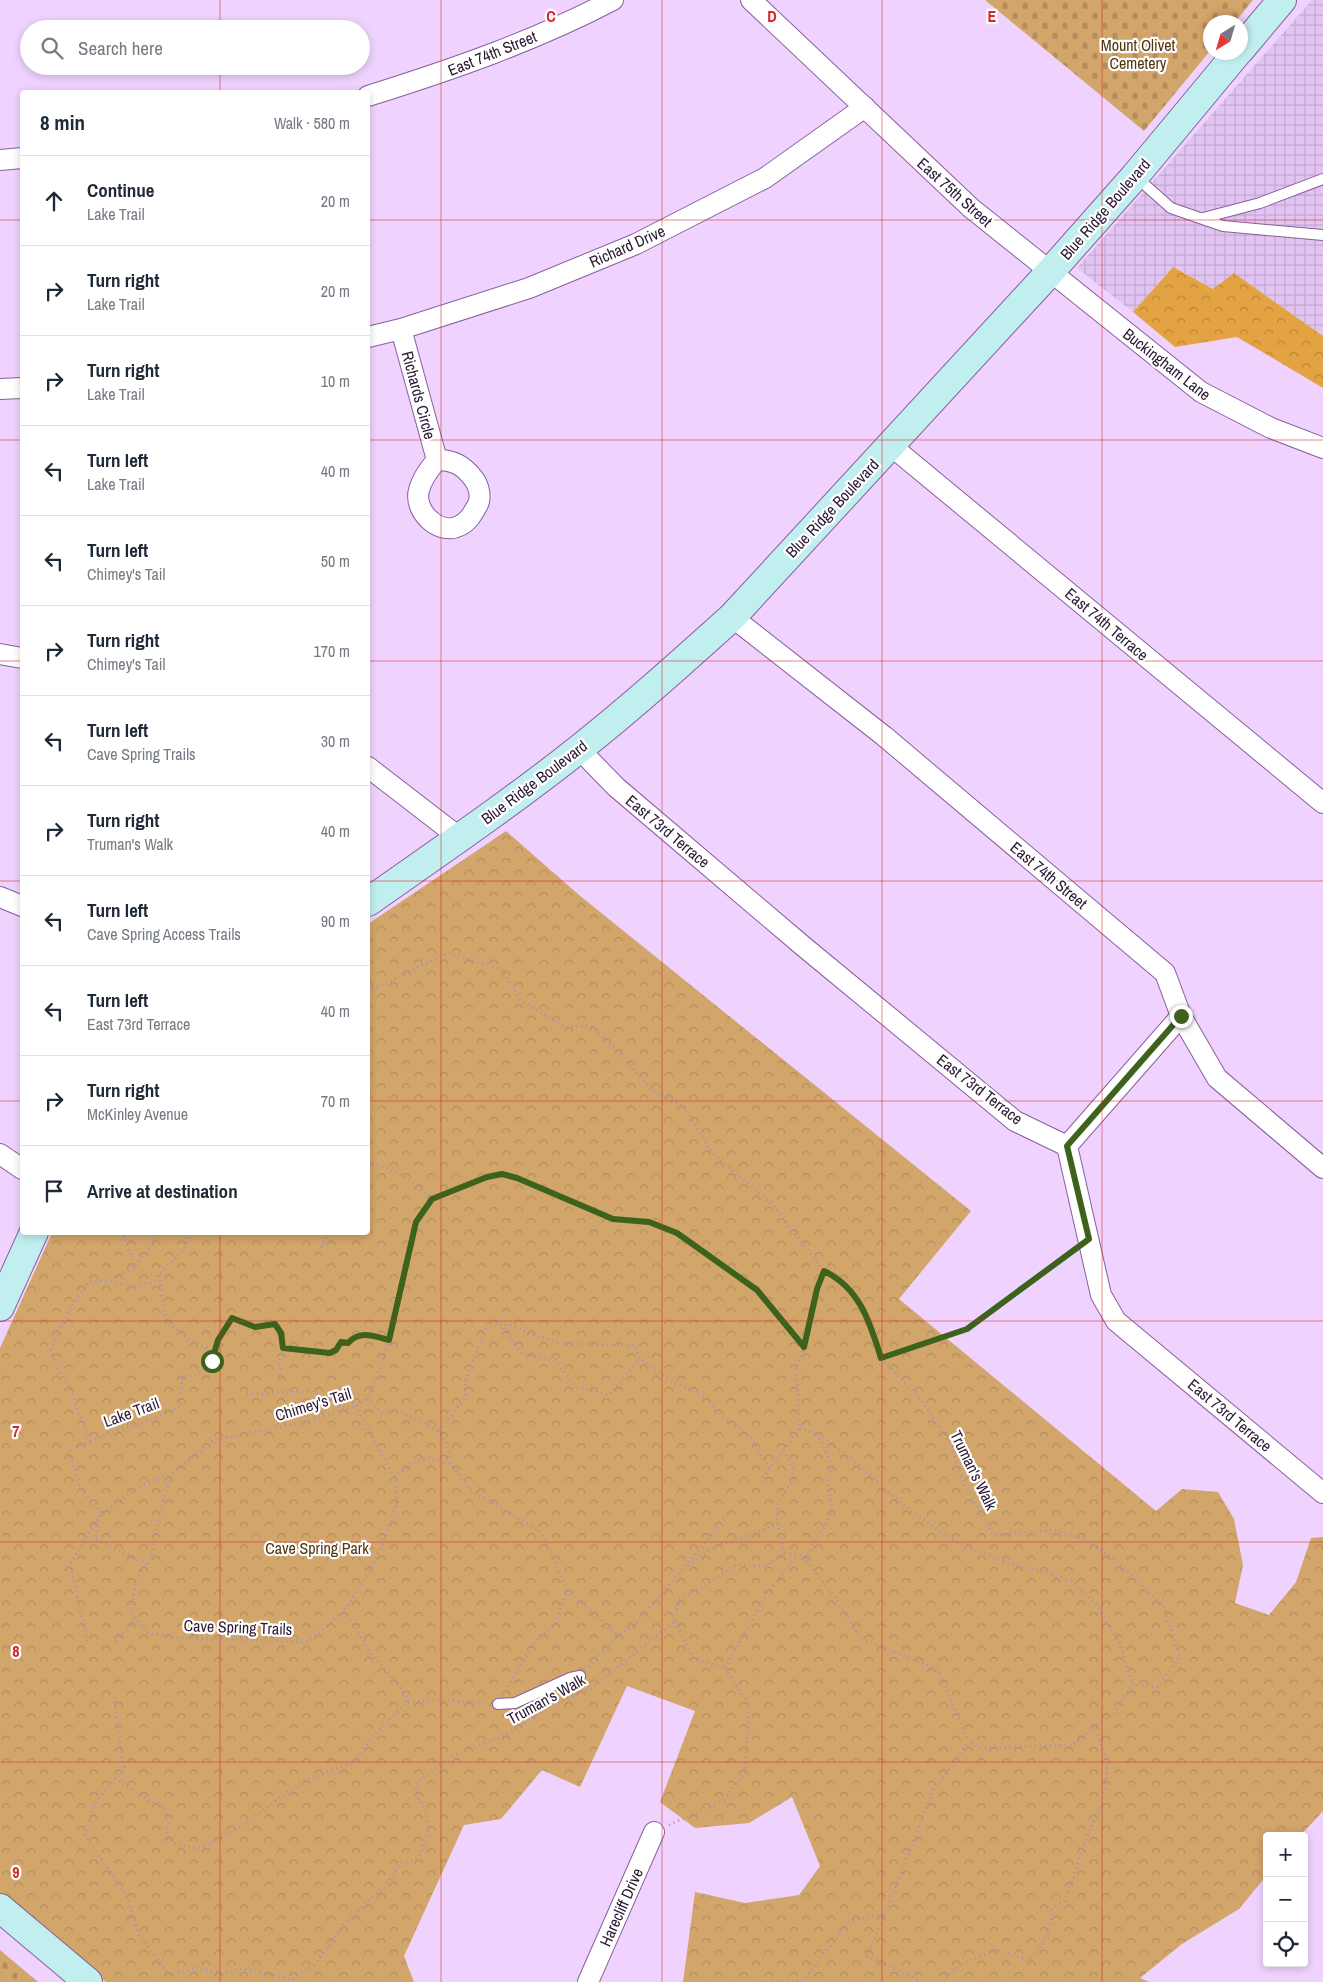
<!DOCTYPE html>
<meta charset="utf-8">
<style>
body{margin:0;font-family:"Archivo Narrow",sans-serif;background:#f2f2f3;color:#1f2937}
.controls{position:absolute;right:15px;bottom:15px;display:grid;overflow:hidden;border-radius:5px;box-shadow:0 2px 8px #0003}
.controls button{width:45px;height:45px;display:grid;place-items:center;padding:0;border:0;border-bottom:1px solid #e0e1e3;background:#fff;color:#1f2937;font:25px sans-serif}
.compass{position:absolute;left:1203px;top:15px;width:45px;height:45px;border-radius:50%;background:#fff;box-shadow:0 2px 8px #0003;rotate:217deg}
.stop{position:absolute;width:15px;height:15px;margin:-11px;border:4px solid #3c621c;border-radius:50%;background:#fff}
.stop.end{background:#3c621c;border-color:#fff;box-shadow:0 1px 5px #0008}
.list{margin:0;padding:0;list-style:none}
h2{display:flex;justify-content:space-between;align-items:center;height:65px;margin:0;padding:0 20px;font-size:21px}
h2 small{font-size:16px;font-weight:400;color:#747a83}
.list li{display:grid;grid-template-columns:32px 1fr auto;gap:15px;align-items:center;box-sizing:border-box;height:90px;padding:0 20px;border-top:1px solid #e0e1e3}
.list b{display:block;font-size:19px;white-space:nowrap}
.list p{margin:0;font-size:16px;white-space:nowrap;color:#747a83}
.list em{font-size:16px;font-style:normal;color:#747a83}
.icon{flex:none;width:28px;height:28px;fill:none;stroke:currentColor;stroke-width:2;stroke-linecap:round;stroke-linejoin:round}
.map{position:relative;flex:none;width:1323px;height:1982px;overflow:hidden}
.search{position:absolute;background:#fff;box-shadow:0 2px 8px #0003;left:20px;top:20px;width:350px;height:55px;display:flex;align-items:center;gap:12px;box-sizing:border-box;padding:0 18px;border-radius:28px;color:#747a83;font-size:19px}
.panel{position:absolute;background:#fff;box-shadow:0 2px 8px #0003;left:20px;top:90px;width:350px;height:1145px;border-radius:5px}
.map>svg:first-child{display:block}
.industrial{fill:url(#industrial-grid)}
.forest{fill:url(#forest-crowns)}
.cemetery{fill:url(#cemetery-stones)}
.park{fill:url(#park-crowns)}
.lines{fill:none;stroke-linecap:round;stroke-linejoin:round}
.lane-casing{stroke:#885e9e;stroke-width:12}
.street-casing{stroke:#885e9e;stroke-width:22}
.secondary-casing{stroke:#885e9e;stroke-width:30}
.path{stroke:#a890b5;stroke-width:3;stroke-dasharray:1 4;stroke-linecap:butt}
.lane{stroke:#fff;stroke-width:10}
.street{stroke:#fff;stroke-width:20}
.secondary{stroke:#c1efef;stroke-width:28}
.route{stroke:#3c621c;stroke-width:6}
.grid{fill:none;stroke:#d62828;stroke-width:1;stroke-opacity:0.55}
.labels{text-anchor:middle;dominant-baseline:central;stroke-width:4.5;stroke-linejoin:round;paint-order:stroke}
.park-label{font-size:16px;fill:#50350d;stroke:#fff}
.street-label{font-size:16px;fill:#2a1933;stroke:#fff}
.grid-label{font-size:16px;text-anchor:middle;font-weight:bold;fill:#d62828;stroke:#fff;stroke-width:4.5;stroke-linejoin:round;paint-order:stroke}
</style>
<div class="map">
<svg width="1323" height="1982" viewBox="0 0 1323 1982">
<defs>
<pattern id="industrial-grid" width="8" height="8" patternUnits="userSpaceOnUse" patternTransform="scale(1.25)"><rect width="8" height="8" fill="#e2c4f2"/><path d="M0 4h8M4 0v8" fill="none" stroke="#c2a8d0"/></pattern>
<pattern id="forest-crowns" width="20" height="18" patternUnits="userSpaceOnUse" patternTransform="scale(1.25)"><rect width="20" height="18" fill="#e4a343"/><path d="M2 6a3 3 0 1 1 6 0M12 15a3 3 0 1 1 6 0" fill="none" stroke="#b98439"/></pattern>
<pattern id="cemetery-stones" width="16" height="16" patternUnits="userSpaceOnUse" patternTransform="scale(1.25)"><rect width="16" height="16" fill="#d2a56b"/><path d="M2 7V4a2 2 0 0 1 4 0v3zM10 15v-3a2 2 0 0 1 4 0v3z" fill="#b48d5d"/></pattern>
<pattern id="park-crowns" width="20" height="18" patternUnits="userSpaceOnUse" patternTransform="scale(1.25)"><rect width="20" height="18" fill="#d2a56b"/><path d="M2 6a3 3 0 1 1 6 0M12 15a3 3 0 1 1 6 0" fill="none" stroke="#b48d5d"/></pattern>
</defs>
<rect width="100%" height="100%" fill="#efd3fe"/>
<path class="industrial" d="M1312,0h11v336l-89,-63 -21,16 -40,-22 -40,45 -56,-44z"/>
<path class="forest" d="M1173,267l40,22 21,-16 89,63v52l-86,-51 -62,10 -42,-35z"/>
<path class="cemetery" d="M985,0h268l-18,22h-25v29l-66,80z
M0,1950l38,32h-38z"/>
<path class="park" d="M506,831l73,64 392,316 -72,88 257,212 26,-22 36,3 16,27 9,46 -8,38 34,12 27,-33 15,-44 12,-1v274l-23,25h-33v39l-28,34 -57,35 -42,34 9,4h-466l12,-90 50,11 54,-8 21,-29 -28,-69 -43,26 -54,5 -35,-26 35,-91 -68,-25 -47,101 -38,-17 -41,49 -37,6 -60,131 10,26h-308l-83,-65 -23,-20v-549l52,-115 316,-1v-308z"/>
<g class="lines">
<defs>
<path id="lane" d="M1135,176l36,32 52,18 100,9
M1203,218l57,-15 63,-24
M498,1704l17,-1 55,-25 10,-2"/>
<path id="street" d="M751,0l220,208 230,184 70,36 52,20
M368,96c83,-26 167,-55 245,-96
M0,160l22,-2
M401,329l36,131c-8,9 -15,18 -18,30 -6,21 20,46 40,36 9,-4 13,-11 18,-20 5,-8 2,-21 -4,-28 -10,-13 -20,-18 -36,-18
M368,337l33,-8 128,-41 107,-44 129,-66 100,-71
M0,389l22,-1
M890,445l433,358
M732,617l152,119 281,237 16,43 36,62 106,90
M0,654l22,4
M579,749l37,38 187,159 212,175 52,25 34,149 15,26 207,172
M368,767l92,71
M0,897l22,9
M1067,1146l114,-130
M0,1154l22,15
M588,1982l66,-150"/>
<path id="secondary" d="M1240,50l42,-50
M368,902c71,-50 143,-99 211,-153 53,-42 103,-87 153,-132l318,-345 85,-96 103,-124
M0,1307l34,-75
M0,1908l88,74"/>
</defs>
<use href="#lane" class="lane-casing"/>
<use href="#street" class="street-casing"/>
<use href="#secondary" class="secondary-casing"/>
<path class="path" d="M368,992l80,-39 55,17 17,30 45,27 26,-1 27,26 34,38 33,17 26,45 62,53 51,66 12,5 11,10 21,31 13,41 42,44 30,46 5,24 35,63 61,-5 36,12 26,18 48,47 16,50 -23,30 -25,-3 -18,30 -19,12 -22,19 -92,3 -13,-7
M368,1170l4,-8 31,13 29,24
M114,1232l10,4 11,30
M321,1247l8,-15
M159,1275l7,45 26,22 23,10
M111,1281l20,6 21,-5 34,-35 5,-15
M501,1324l21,30 33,6 20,26 34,9 31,-36
M881,1358l86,-29 106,-78
M280,1380v-25l3,-7
M247,1394l62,-3 36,18
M367,1399l16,14 19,-1 37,19 7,12 6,22 17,24 72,43 26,58 -12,35 -17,12 -32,53
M356,1406l38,71 3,25 -16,46 -19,37 -19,27 -37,30 -123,-4 -34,-4 -18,-21 5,-33 16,-23 6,-38 13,-44 43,-35 91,-18 51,-16 11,-7 13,-31 9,-28 27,-118 6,-12 10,-11 55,-22 15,-3 15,5 96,40 36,3 28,11 80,57 47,57
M800,1428l21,8 32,24 55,49 49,33 45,19 69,19 25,24 24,40 12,40
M439,1431l27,-35 -1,-14 23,-60 26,4 16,8 35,10 69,1 6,14 28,20 41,20 8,13 34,25 18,32
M90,1442l19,-9 34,-10 37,-16 2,-30 16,-2 14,-14 6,-21 14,-22 23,9 20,-3 6,9 2,15 47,5 6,-3 5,-8 7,1c12,-13 25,-7 41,-3
M783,1451l10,16v13l-15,22 -1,18 7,33
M394,1477l18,-14 17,-5 23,7
M763,1478l37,-50 -4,-61 8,-20 13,-58 7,-18
M806,1559l26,-47 -4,-31 4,-15 -14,-31
M147,1564l-52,-25 6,-27 -20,-23 -12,-40 21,-7 -22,-58 -10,-14 -7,-20 18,-40 20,-28 21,-1 8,-6 17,-9 16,-20 5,-14
M688,1566l30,-21 35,-10 25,-13
M567,1590l51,46
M87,1641l-17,-77 30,-49 42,-30 28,-10
M116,1641l20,-22
M589,1667l29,-31 17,-11 90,-106
M725,1668l42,-74 30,-39
M114,1697l10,70 -29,36 -10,33 42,60 12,39 31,41 26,-9 28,7 19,-6 49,12 23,-16 31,-42 41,-38 13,-20c4,-2 11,-3 15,-5 13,-10 15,-34 10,-49 -5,-13 -9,-8 -9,-25l9,-9 29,-21 50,-19 48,-31 39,-16 84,-68 3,-19 60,-38 28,2 18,-13 19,3 33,43 25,39 77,32 30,71
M408,1702l36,-2 43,4
M115,1778l35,24 11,1 8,17 -3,17 12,8 22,3 40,-21 63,-46 51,-19 18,-25 36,-35 -7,-14 -32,-37 -12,-22 -14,-17
M669,1825l55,-25 21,-26 4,-69 -24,-37 -32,-10 -18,-37
M762,1982l41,-1 47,-60 35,-7
M922,1982l-55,-26 18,-42 49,-126 20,-24 14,-23
M944,1982c7,-18 36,-25 53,-32l32,11c14,-16 24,-30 23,-52l13,-9 25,-71 12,-24 6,-40 -13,-39"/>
<use href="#lane" class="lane"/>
<use href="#street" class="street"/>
<use href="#secondary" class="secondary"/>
</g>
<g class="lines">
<path class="route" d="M212,1361l6,-21 14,-22 23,9 20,-3 6,9 2,15 47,5 6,-3 5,-8 7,1c12,-13 25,-7 41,-3l27,-118 16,-23 55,-22 15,-3 15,4 96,41 36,3 28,11 80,57 47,57 13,-58 7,-18c36,17 46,52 57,87l86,-29 122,-90 -22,-93 114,-130"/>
</g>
<path class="grid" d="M220,0v29M441,0v1982M662,0v1982M882,0v1982M1102,0v1982M220,66v26M0,220h22M368,220h955M0,440h22M368,440h955M0,661h22M368,661h955M0,881h22M368,881h955M0,1101h22M368,1101h955M220,1232v750M0,1321h1323M0,1542h1323M0,1762h1323"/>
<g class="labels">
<g class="park-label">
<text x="1138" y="45">Mount Olivet<tspan x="1138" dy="18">Cemetery</tspan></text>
<text x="317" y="1548">Cave Spring Park</text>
</g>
<g class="street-label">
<text transform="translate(492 53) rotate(-22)">East 74th Street</text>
<text transform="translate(955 192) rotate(42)">East 75th Street</text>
<text transform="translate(1105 209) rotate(-49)">Blue Ridge Boulevard</text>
<text transform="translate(627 246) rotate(-24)">Richard Drive</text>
<text transform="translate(1167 364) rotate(38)">Buckingham Lane</text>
<text transform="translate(419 395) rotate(75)">Richards Circle</text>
<text transform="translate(832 508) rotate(-47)">Blue Ridge Boulevard</text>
<text transform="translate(1107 624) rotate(40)">East 74th Terrace</text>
<text transform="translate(534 782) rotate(-37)">Blue Ridge Boulevard</text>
<text transform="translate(668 831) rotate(40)">East 73rd Terrace</text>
<text transform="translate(1049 875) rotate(40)">East 74th Street</text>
<text transform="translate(980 1089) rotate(38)">East 73rd Terrace</text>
<text transform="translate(313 1404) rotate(-17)">Chimey's Tail</text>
<text transform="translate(131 1412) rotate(-20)">Lake Trail</text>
<text transform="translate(1230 1415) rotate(40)">East 73rd Terrace</text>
<text transform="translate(974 1470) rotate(64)">Truman's Walk</text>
<text transform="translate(238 1627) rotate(2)">Cave Spring Trails</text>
<text transform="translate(546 1699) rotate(-29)">Truman's Walk</text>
<text transform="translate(621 1907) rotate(-66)">Harecliff Drive</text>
</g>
</g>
<g class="grid-label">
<text x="551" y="22">C</text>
<text x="772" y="22">D</text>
<text x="992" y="22">E</text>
<text x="16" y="1437">7</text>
<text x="16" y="1657">8</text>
<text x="16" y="1878">9</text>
</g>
</svg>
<div class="controls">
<button>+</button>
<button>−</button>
<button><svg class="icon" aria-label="locate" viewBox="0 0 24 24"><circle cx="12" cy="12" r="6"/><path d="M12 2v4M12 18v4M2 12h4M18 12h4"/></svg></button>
</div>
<svg class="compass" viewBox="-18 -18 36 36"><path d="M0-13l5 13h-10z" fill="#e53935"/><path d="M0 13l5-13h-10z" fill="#747a83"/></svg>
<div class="stop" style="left:212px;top:1361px"></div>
<div class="stop end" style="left:1181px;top:1016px"></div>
<div class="search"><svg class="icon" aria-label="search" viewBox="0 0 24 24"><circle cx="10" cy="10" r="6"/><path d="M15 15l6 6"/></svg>Search here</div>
<section class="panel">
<h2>8 min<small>Walk · 580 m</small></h2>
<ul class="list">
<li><svg class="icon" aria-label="ahead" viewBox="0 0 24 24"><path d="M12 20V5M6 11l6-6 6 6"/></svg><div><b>Continue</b><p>Lake Trail</p></div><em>20 m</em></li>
<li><svg class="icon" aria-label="right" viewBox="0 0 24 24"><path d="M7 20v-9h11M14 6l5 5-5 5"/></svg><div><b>Turn right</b><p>Lake Trail</p></div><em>20 m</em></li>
<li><svg class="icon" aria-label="right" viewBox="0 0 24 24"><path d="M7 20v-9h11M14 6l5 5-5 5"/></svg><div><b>Turn right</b><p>Lake Trail</p></div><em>10 m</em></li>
<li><svg class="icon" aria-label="left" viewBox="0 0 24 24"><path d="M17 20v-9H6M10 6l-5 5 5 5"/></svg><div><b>Turn left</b><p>Lake Trail</p></div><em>40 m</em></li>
<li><svg class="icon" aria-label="left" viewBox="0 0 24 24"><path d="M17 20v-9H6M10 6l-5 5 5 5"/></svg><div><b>Turn left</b><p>Chimey's Tail</p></div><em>50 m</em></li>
<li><svg class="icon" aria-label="right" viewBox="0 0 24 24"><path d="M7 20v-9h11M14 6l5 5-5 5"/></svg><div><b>Turn right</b><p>Chimey's Tail</p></div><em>170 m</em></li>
<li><svg class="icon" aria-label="left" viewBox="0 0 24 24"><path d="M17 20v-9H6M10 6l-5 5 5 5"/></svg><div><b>Turn left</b><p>Cave Spring Trails</p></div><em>30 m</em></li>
<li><svg class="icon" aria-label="right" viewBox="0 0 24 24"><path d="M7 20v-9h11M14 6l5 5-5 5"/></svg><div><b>Turn right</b><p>Truman's Walk</p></div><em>40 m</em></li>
<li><svg class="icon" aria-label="left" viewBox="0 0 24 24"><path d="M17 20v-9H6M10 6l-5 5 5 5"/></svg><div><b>Turn left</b><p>Cave Spring Access Trails</p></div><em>90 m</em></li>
<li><svg class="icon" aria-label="left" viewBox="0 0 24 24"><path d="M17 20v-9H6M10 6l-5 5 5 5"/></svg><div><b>Turn left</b><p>East 73rd Terrace</p></div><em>40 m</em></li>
<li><svg class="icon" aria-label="right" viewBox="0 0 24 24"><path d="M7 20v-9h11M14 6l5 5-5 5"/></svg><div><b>Turn right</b><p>McKinley Avenue</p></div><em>70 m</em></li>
<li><svg class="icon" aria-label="arrive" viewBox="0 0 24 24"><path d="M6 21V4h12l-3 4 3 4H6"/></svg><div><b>Arrive at destination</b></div></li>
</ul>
</section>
</div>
